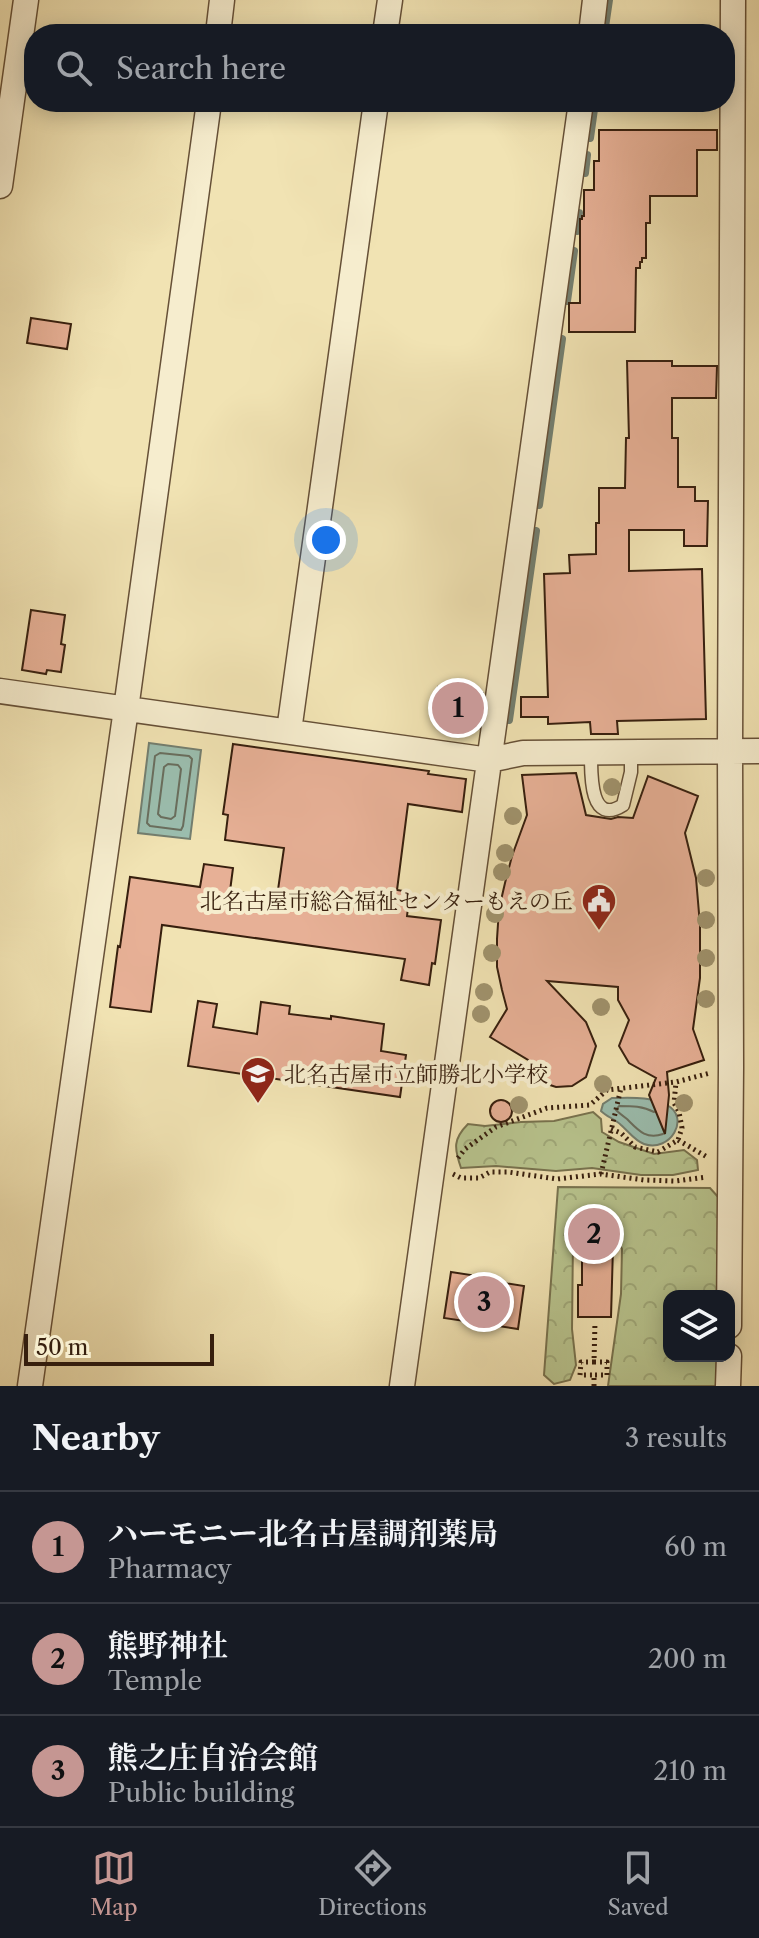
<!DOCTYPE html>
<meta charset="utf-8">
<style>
body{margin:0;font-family:"Libre Caslon Text","Noto Serif JP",serif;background:#20242c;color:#f1f3f6}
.controls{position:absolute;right:24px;bottom:24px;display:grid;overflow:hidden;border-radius:16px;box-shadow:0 4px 20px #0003}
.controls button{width:72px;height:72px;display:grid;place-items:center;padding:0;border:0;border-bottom:2px solid #363941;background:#171b24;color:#f1f3f6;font:40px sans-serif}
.scale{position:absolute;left:24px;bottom:20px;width:190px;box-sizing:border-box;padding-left:8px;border:4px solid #371f0e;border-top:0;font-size:22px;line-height:28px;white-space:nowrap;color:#371f0e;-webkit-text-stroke:6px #f6edce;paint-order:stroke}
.you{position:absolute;left:326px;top:540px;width:28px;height:28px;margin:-20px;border:6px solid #fff;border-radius:50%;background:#1a73e8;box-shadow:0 0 0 12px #1a73e833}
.badge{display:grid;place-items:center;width:52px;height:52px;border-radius:50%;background:#c59692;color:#111;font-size:26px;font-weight:700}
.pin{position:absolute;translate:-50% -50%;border:4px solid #fff;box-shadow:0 2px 8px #0006}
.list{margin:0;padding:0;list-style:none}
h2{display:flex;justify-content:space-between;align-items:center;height:104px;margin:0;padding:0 32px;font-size:34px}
h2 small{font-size:26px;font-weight:400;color:#9ea1a6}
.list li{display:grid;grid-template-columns:52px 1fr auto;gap:24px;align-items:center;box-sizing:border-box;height:112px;padding:0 32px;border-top:2px solid #363941}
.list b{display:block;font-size:30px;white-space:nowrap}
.list p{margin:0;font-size:26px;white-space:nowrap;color:#9ea1a6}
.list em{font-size:26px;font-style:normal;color:#9ea1a6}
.icon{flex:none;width:44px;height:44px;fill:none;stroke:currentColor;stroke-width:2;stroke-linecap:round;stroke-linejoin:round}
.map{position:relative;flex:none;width:759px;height:1386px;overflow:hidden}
.search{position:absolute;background:#171b24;box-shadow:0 4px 20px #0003;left:24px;right:24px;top:24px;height:88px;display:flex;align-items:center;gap:20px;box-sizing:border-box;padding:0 28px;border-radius:32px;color:#9ea1a6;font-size:30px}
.sheet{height:440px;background:#171b24}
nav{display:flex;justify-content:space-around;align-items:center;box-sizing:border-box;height:112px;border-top:2px solid #363941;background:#171b24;font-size:22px;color:#9ea1a6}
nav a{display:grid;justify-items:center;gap:4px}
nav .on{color:#c59692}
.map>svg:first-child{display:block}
.forest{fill:url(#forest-crowns);stroke:#78724e;stroke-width:2}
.water{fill:#9bbeaf;stroke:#737e6f;stroke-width:2}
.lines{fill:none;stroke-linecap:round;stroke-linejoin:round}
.shore{stroke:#696e5e;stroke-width:2}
.stream{stroke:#737e6f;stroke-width:8}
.building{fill:#e7b096;stroke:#371f0e;stroke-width:2}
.service-casing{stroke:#665037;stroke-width:15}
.minor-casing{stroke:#665037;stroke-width:27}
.path{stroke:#371f0e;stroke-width:5;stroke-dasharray:2 4;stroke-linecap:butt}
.service{stroke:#f6edce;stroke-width:12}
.minor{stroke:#f6edce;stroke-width:24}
.tree{fill:#a0936d}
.labels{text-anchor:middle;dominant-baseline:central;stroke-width:8;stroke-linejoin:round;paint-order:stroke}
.poi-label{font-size:22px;fill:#371f0e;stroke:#f6edce;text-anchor:end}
</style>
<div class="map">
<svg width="759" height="1386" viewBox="0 0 759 1386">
<defs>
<pattern id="forest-crowns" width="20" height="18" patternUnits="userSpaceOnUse" patternTransform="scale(2)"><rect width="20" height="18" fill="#b8c48e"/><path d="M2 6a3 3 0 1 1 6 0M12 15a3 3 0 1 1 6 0" fill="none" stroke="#9fa879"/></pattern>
</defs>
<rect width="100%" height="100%" fill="#f1e3b3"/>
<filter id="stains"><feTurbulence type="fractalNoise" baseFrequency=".0025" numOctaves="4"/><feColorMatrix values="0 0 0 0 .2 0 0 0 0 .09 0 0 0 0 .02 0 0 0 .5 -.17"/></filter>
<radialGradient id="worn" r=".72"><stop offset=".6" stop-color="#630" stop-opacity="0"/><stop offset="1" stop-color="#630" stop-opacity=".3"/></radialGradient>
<path class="forest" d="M593,1112l8,7 1,13 17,10 35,12 30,-4 13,10 1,10 -25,5h-32l-49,-7 -36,3 -60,-5 -35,2c-7,-20 -8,-29 7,-44l17,2 36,-4 33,-1z
M558,1187l152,1 9,10 -1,98h-49v60h49v27l-3,3h-107l13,-92 1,-45 -11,-21 -15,-7 -14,4 -9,14 -1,90 4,36 -6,15 -16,4 -10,-9z"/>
<path class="water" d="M149,743l52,7 -11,89 -52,-6z
M612,1098c17,0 39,-2 55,7 24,13 3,48 -23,39 -9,-3 -16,-13 -23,-19 -6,-6 -14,-8 -20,-14l2,-7z"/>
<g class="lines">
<path class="shore" d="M160,753l29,3 3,3 -9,67 -2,4 -31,-4 -3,-3 8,-67z
M168,764l10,1 3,4 -6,47 -4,3 -10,-2 -3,-3 6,-47z
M654,1112c-11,-6 -22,-6 -35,-6l-3,4c3,3 7,6 11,9 11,11 19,21 36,15"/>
<path class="stream" d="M604,34l5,-34
M590,138l5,-36
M585,173l2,-18
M577,231l2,-18
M567,301l7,-50
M539,505l23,-166
M509,720l27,-189"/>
</g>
<path class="building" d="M599,130h118v20h-20v46h-47v27h-4v35h-4v4h-2v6h-4l-1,64h-66v-29h11v-84h2v-3h2v-26h10v-29h5z
M31,318l40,6 -4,25 -40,-6z
M627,361h45v5h45l-1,32h-44v40h6v49h17v14h13l-1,45h-23v-16h-55v41l73,-2 4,150 -89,2 1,13h-27l-1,-12 -42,2v-7h-27v-20h27l-4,-123 26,-1 -1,-18 27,-1v-31h3v-35h26l1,-50h3z
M31,610l34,5 -4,29 4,1 -4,27 -14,-2 -1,4 -24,-4z
M438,687l45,6 -4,35 -45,-6z
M233,744l196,27 -1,3 38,5 -4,33 -54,-8 -11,86 13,2 -3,24 34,4 -6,44 -3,-1 -3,22 -28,-5 4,-21 -243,-34 -11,87 -41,-5 8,-61 2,1 10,-70 70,10 4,-23 29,4 -3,23 47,6 7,-49 -59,-8 3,-25 -5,-1z
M576,773l10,42 25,4 7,-2 15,1 15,-42 50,20 -13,37 11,45 4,47v53l-7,51 11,31 -37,12 2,23 -4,39 -16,-39 7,-17 -27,-15 -10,-17 10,-26 -11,-20v-13l-71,-6 39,41 10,24 -10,31 -14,9 -16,1 -9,-3 -15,-13 -4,-11 -38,-23 17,-28 -5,-19 -5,-23v-28l2,-30 6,-26 7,-27 15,-41 -5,-40z
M198,1001l19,3 -4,23 44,7 4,-32 29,4 -1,8 42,5v-3l53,8 -3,27 25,4 -6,42 -212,-31z
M490 1111a11 11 0 1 1 22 0a11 11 0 1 1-22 0Z
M586,1226h18v21h9l-2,70h-33v-32h4v-38h4z
M451,1272l20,3v3l53,8 -6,43 -74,-11z"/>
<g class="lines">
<defs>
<path id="service" d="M591,752c0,20 -2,75 32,53l8,-33v-20"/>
<path id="minor" d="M218,34l4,-34
M385,34l5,-34
M591,34l4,-34
M0,186l26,-186
M0,691l489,69 34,-7 236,-2
M289,731l87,-629
M729,1326l2,-259 -1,-315 3,-752
M30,1386l96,-677 83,-607
M402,1386l179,-1284
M728,1386l1,-30"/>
</defs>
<use href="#service" class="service-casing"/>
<use href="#minor" class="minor-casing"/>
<path class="path" d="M611,1129l10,4 14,14 23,5 20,-12 4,-12 -3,-16 -5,-9 2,-21
M678,1140l31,18
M458,1158l7,-9 31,-22 51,-19 43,-3 17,-15 69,-8 34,-9
M453,1174l8,4h18l11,-6h18l49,7 44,-5 43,6 31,1 32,-4
M601,1174l20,-86
M594,1362h-13l-1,13h14
M594,1386v-11h13v-13h-13l1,-40"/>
<use href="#service" class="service"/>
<use href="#minor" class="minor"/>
</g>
<g class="tree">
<circle cx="612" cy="787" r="9"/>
<circle cx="513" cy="816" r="9"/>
<circle cx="505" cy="853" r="9"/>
<circle cx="502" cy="872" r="9"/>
<circle cx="706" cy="878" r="9"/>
<circle cx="495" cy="914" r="9"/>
<circle cx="706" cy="920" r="9"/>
<circle cx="492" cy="953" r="9"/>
<circle cx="706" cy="958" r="9"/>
<circle cx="484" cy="992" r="9"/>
<circle cx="706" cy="999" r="9"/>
<circle cx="601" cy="1007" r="9"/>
<circle cx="481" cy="1014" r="9"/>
<circle cx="603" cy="1084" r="9"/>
<circle cx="684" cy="1103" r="9"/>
<circle cx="519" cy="1105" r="9"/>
</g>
<defs>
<symbol id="civic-pin" viewBox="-11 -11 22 30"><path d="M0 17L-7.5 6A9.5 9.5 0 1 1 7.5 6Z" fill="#8f2418" stroke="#f6edce"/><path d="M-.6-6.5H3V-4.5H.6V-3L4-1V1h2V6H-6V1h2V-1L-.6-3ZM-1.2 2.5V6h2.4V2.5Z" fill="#fff"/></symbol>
<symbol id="school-pin" viewBox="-11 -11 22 30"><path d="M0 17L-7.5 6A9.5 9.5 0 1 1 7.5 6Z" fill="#8f2418" stroke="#f6edce"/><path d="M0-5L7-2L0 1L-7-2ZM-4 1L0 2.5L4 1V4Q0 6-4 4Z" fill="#fff"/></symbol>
</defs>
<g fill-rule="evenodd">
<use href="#civic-pin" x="579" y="881" width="40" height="54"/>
<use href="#school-pin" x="238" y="1054" width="40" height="54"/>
</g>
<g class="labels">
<g class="poi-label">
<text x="573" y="901">北名古屋市総合福祉センターもえの丘</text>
<text x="284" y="1074" text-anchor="start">北名古屋市立師勝北小学校</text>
</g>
</g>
<rect width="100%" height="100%" filter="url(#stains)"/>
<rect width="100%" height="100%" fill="url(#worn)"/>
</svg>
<div class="controls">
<button><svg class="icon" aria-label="layers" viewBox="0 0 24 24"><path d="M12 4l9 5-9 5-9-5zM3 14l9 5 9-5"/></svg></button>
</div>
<div class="scale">50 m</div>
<div class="you"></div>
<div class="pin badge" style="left:458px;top:708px">1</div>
<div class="pin badge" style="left:594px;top:1234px">2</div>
<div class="pin badge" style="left:484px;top:1302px">3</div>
<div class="search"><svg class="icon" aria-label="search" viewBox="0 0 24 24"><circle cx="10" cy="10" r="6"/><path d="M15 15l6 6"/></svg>Search here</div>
</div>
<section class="sheet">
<h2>Nearby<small>3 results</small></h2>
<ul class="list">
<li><span class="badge">1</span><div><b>ハーモニー北名古屋調剤薬局</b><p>Pharmacy</p></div><em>60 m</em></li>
<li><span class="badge">2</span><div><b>熊野神社</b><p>Temple</p></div><em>200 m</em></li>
<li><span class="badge">3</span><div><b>熊之庄自治会館</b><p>Public building</p></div><em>210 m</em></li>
</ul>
</section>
<nav>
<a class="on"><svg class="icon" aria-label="map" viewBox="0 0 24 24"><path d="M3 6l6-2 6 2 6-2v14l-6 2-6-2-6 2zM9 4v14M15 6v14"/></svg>Map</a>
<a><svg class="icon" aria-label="directions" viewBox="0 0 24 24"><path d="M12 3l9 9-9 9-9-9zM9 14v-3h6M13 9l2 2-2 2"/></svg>Directions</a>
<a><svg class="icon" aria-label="saved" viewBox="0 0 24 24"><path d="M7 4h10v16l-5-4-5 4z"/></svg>Saved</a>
</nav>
